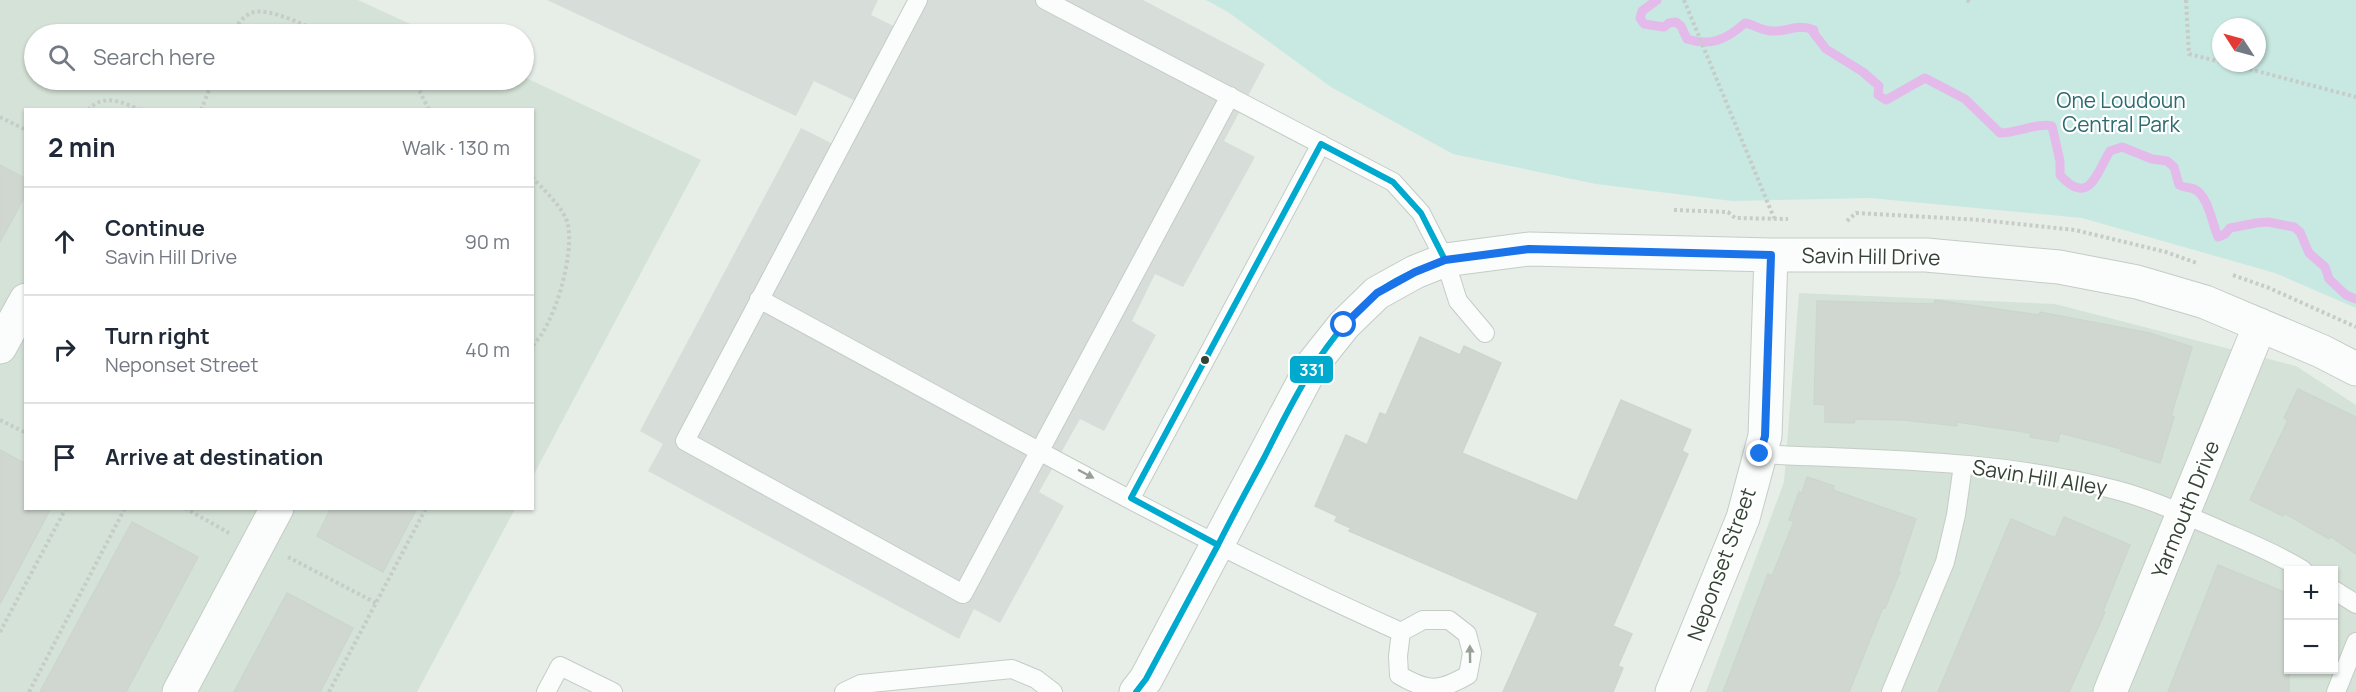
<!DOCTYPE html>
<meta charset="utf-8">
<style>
body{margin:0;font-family:Manrope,sans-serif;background:#f6f6f7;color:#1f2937}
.controls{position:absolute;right:18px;bottom:18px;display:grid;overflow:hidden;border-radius:0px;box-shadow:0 2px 4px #0004}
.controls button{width:54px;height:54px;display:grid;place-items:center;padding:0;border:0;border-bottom:2px solid #e0e1e3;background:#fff;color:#1f2937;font:30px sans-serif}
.compass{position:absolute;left:2212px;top:18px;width:54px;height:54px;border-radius:50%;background:#fff;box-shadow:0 2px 4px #0004;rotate:306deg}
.stop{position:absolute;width:18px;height:18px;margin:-14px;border:4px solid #1a73e8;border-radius:50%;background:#fff}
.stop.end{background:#1a73e8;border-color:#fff;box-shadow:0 2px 6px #0008}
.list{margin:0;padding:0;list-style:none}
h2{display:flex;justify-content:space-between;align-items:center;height:78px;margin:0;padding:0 24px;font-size:26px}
h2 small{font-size:20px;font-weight:400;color:#747a83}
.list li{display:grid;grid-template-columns:39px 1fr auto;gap:18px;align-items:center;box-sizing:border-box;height:108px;padding:0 24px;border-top:2px solid #e0e1e3}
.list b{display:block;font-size:22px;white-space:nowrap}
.list p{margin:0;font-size:20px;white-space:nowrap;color:#747a83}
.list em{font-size:20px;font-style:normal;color:#747a83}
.icon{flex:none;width:33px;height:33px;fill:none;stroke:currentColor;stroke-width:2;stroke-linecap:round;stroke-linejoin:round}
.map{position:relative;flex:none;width:2356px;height:692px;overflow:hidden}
.search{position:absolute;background:#fff;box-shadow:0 2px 4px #0004;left:24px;top:24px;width:510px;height:66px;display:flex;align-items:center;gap:15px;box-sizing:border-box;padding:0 21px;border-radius:33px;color:#747a83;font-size:22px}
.panel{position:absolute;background:#fff;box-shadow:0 2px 4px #0004;left:24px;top:108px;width:510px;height:402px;border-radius:0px}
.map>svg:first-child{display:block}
.residential{fill:#d5e2d7;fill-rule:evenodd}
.green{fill:#c8e8e2;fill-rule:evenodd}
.parking{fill:#d7ddd8}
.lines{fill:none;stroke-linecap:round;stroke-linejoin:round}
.stream{stroke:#e3baea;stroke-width:9}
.building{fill:#d0d7d0;stroke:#cdd6ce;stroke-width:1.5}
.lane-casing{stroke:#c5ccc6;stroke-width:20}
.street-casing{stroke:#c5ccc6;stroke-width:35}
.path{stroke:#c6ccc7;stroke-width:4;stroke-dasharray:3 3;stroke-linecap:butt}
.lane{stroke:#fbfcfc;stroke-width:18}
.street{stroke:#fbfcfc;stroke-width:33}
.bus-1-casing{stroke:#fff;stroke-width:10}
.bus-1{stroke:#00a9ce;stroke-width:6}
.oneway{fill:#98a098}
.route{stroke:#1a73e8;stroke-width:8}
.bus-dot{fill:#344335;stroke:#fff;stroke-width:2}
.labels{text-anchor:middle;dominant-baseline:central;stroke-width:4.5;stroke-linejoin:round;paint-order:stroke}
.park-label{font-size:21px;fill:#2c6b70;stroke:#fff}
.street-label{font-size:21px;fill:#344335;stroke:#fff}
.line-badge{stroke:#fff;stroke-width:2}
.badge-label{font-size:16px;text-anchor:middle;font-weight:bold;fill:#fff}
</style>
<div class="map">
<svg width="2356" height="692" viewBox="0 0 2356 692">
<rect width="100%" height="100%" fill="#e7eee8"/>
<path class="residential" d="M0,0h358l74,34h-398v46h490v-3l177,83 -168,316 -1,-366h-506v398l489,1 -98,183h-417z
M1799,293l256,11 241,62 60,39v287h-650l78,-210zM2288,570h46v100h-46z"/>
<path class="green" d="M1206,0h1150v308l-81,-35 -193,-55 -212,-20 -138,3 -136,-17 -143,-30 -122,-67 -103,-75zM2221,27h36v36h-36z"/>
<path class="parking" d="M547,0h331l-7,15 31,15 16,-30h225l122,64 -41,77 31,16 -72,130 -28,-13 -23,47 24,14 -52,96 -24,-12 -41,73 25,14 -64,117 -26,-14 -15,30 -311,-168 15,-27 -23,-13 161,-303 38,19 23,-43 -48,-23 -18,35z"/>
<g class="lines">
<path class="stream" d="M1657,0l-15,11 -2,7 4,6 20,3 5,-4 7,-1 5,4 6,13c24,8 40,0 58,-16 10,2 17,8 27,8 17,1 24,-8 42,-1l-1,2 13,17 37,23 16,14 -1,9 8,5 39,-22 40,21 35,34c17,0 40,-11 52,-7l8,35v14c29,32 36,-1 50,-24l12,-4 30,12 15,2 7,6 5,18c5,3 10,2 15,4 14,6 18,34 24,48l7,-3 5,-6 26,-5 12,-1 26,5 6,5 9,21 16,14 4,12 17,16 10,4"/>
</g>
<path class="building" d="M0,165l26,14v15l-26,48z
M1935,300l104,15 1,-3 110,21 42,14 -21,69 3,1 -14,46 -39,-12 1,-2 -62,-16 -2,9 -28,-5 1,-4 -74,-11v4l-54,-6 -48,-1 -1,4 -29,-1v-17l-11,-1 3,-103 117,3z
M1420,337l40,18 4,-9 37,17 -39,90 115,48 44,-101 70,30 -9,21 6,3 -75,172 19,8 -14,32 5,2 -10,24h-110l35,-79 -189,-82 2,-3 -16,-7 2,-5 -22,-10 31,-71 21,10 13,-32 6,2z
M2298,389l58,28v137l-26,-18 -1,3 -45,-26 -1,3 -33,-16 38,-80 -4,-2z
M0,450l26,14v44h25l-51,96z
M1807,477l27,9 -1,4 83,29 -18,53h2l-15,36 -2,-1 -34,85h-126l45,-118 4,2 22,-55 -5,-1 10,-28 3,1z
M331,508h86l-34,64 -66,-36z
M2064,517l66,28 -27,66 2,1 -36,80h-131l73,-173 44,19z
M132,522l66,35 -72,135h-86z
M2218,565l71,29v98h-121z
M287,593l66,35 -33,64h-86z"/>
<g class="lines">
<defs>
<path id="lane" d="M918,0l-233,441 278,153 267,-498
M1045,0l348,182 28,31 24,47 13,41 27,32
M759,299c212,114 422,235 642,333l-3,24 1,19c29,17 40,17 69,0l4,-22 -5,-19 -18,-14h-26l-22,12
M1759,454c119,6 241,5 357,36 35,9 69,25 102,39 29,13 58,24 85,41
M1131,498l190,-354
M2334,590l22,14
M546,692l14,-26 53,26
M844,692l17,-8 151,-15 24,10 17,13
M1891,692l54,-130 11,-47 7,-50
M2336,692l20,-50"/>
<path id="street" d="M0,347l26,-47
M179,692l98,-184
M1136,692l10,-13 167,-315 31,-39 33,-32 38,-21 30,-12 84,-11 242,6h155l133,12 78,15 68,20 116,49 35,18
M1672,692l71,-174 22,-82 6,-181
M2110,692l150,-367"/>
</defs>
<use href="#lane" class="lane-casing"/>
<use href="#street" class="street-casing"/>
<path class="path" d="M1684,0l90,218
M1967,0l3,2
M2186,0l3,54 32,8
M231,34c5,-7 11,-17 20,-21 17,-7 57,14 74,21
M2226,63l130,34
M414,80l15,30
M88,110c15,-17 35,-8 52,0
M201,110l12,-30
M0,117l26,13
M532,177c11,12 33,32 36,48 6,30 -13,100 -36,121
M1674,210l54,2 7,6 53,1
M1847,221l9,-8 125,7 94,10 91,22 31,11
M2233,275l36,13 87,39
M0,420l26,13
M185,508l44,25
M288,557l88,46
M0,632l66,-124
M29,692l96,-184
M329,692l97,-184"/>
<use href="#lane" class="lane"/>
<use href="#street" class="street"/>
<defs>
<path id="bus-1" d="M1321,144l72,38 28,31 24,47c-24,9 -50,18 -70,35 -51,42 -81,103 -110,161 -16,30 -32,59 -47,89l-87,-47z
M1136,692l10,-13 72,-134"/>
</defs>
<use href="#bus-1" class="bus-1-casing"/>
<use href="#bus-1" class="bus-1"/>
</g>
<defs><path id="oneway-solid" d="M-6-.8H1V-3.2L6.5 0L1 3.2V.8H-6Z" transform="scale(1.5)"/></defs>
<g class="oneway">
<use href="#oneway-solid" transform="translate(1086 474) rotate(28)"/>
<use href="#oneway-solid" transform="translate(1470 654) rotate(-91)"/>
</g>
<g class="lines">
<path class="route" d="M1344,325l33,-32 38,-21 30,-12 84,-11 242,6 -6,181 -5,18"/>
</g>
<circle class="bus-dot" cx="1205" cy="360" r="5"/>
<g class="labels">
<g class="park-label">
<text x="2121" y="100">One Loudoun<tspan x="2121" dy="24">Central Park</tspan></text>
</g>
<g class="street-label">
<text transform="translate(1871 256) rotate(1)">Savin Hill Drive</text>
<text transform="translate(2040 477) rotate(9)">Savin Hill Alley</text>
<text transform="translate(2185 509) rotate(-68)">Yarmouth Drive</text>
<text transform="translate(1721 564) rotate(-70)">Neponset Street</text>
</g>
</g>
<rect class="line-badge" x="1289" y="355" width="45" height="29" rx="6" fill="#00a9ce"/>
<g class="badge-label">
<text x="1312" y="376">331</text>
</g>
</svg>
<div class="controls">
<button>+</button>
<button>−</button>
</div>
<svg class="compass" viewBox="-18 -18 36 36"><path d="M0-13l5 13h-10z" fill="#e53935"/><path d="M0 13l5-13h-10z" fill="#747a83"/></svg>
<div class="stop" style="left:1344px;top:325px"></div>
<div class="stop end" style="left:1760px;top:454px"></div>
<div class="search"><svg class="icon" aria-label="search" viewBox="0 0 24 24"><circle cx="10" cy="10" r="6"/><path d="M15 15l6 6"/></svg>Search here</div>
<section class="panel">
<h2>2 min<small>Walk · 130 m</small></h2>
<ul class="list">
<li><svg class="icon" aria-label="ahead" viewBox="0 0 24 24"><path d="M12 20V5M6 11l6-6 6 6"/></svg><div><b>Continue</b><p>Savin Hill Drive</p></div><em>90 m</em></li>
<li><svg class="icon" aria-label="right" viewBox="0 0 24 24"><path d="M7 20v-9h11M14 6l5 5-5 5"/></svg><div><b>Turn right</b><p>Neponset Street</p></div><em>40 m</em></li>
<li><svg class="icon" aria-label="arrive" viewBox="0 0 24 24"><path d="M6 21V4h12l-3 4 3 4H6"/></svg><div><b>Arrive at destination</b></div></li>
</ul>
</section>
</div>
